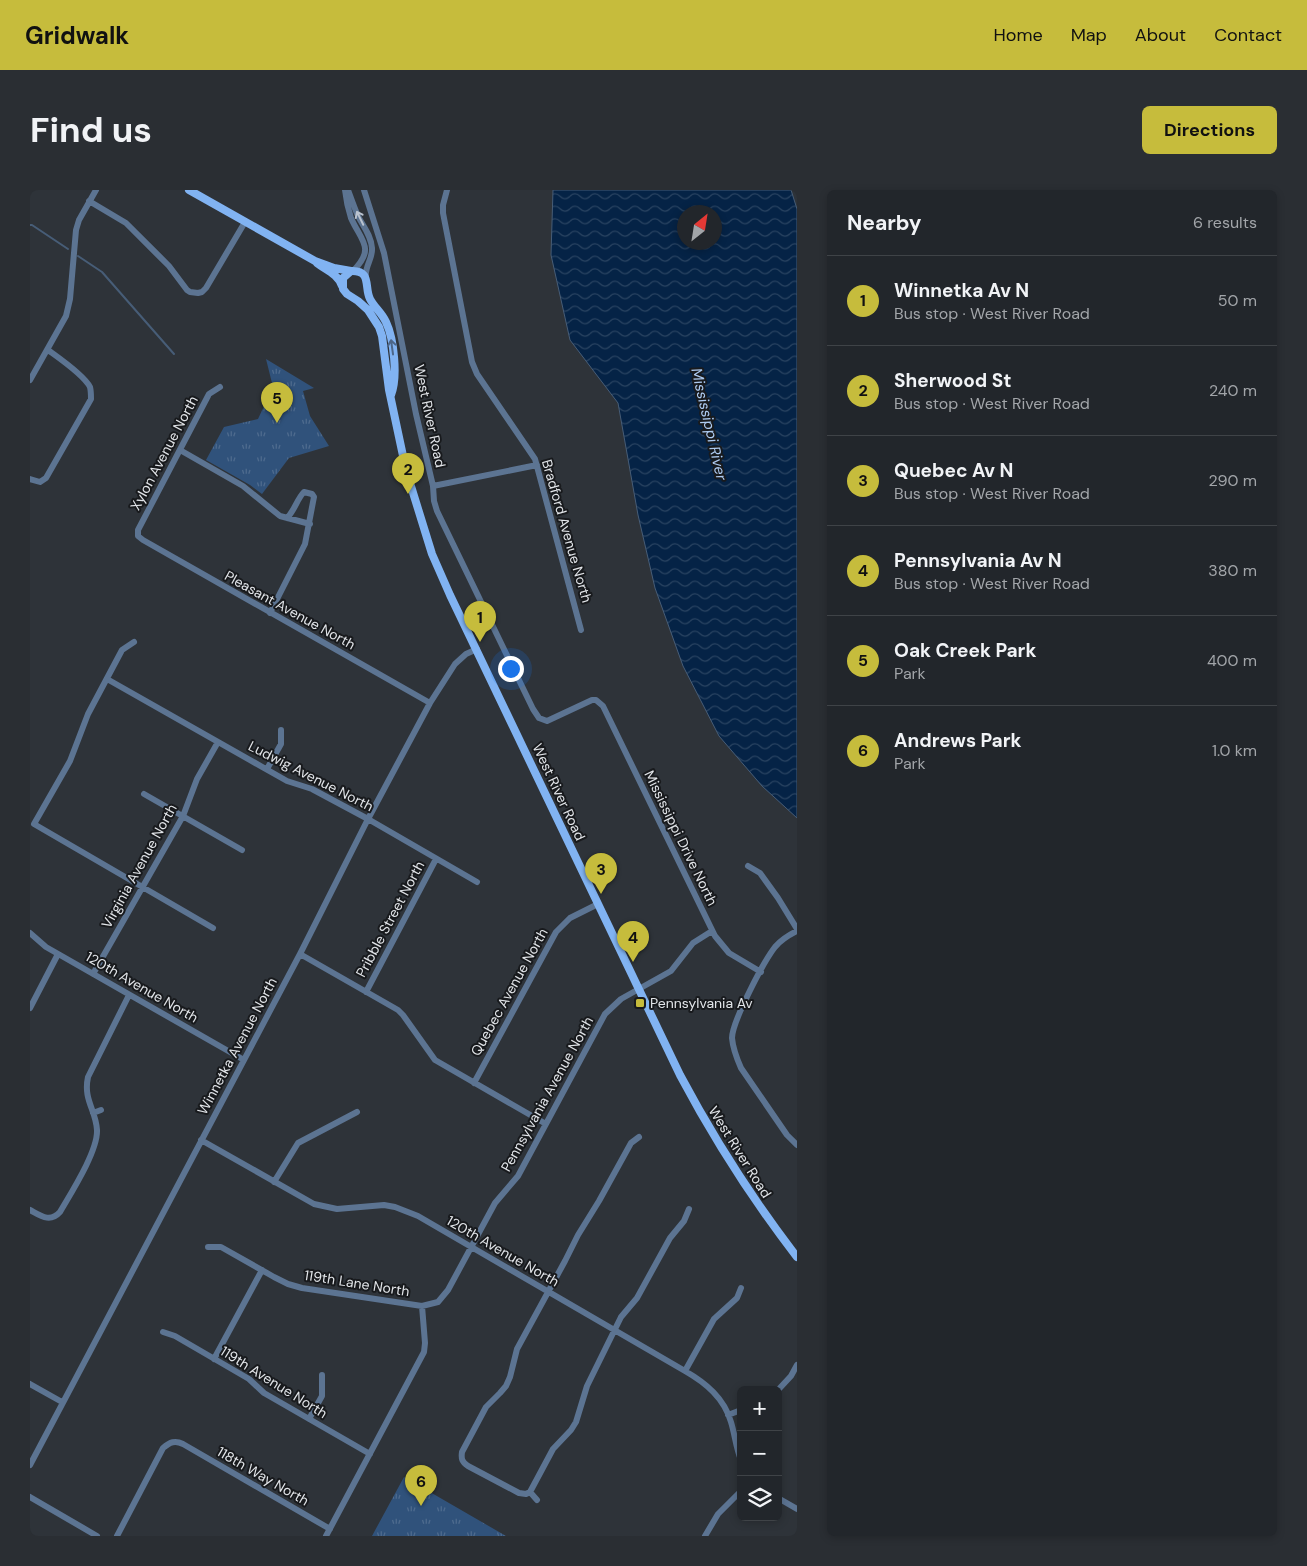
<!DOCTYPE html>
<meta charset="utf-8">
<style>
body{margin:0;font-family:"DM Sans",sans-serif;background:#2a2e33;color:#f1f3f6}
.controls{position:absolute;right:15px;bottom:15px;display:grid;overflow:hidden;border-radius:8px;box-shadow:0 2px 8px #0003}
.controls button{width:45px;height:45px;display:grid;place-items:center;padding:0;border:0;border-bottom:1px solid #3f4347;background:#22262b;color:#f1f3f6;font:25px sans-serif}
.compass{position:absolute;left:647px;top:15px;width:45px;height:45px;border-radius:50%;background:#22262b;box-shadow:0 2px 8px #0003;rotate:30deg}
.you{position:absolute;left:480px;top:478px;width:18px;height:18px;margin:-12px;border:4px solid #fff;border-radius:50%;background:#1a73e8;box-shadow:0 0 0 8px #1a73e833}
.badge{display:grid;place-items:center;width:32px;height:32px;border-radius:50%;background:#c6bc3c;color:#111;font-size:16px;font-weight:700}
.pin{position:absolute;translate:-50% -41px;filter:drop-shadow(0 1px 2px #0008)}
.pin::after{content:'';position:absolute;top:26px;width:18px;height:15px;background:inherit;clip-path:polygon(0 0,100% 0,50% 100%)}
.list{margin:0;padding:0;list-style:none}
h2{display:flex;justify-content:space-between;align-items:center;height:65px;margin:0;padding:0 20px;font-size:21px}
h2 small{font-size:16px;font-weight:400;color:#a2a5a9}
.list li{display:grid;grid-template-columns:32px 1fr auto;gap:15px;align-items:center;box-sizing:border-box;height:90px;padding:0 20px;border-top:1px solid #3f4347}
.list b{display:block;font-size:19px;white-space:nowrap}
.list p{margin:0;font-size:16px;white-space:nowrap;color:#a2a5a9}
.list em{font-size:16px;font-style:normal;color:#a2a5a9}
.icon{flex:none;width:28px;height:28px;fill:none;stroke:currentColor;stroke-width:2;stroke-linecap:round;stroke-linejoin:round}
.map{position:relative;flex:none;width:767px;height:1346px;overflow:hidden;border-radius:8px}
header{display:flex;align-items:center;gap:30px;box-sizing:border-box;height:70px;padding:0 25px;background:#c6bc3c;color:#111}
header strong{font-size:24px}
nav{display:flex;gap:28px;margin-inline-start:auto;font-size:18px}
.intro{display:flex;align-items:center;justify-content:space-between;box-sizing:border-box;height:120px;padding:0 30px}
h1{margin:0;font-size:35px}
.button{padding:12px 22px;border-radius:8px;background:#c6bc3c;color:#111;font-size:18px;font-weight:700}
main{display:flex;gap:30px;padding:0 30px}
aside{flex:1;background:#22262b;border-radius:8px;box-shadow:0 2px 8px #0003}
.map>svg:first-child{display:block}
.park{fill:url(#park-tufts)}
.water{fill:url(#water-waves);stroke:#475d77;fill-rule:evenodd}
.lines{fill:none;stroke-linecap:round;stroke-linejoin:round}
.stream{stroke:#475d77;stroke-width:2}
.minor{stroke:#5c7492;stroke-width:6}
.major{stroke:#81b3f2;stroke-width:8}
.oneway{stroke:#bac3cf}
.oneway2{stroke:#4c6688}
.poi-dot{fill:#c6bc3c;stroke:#181a1d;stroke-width:2}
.labels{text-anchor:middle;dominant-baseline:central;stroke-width:4;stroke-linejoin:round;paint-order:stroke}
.street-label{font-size:14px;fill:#e2e5e9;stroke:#181a1d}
.poi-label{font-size:14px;fill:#e2e5e9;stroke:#181a1d;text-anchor:start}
.water-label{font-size:15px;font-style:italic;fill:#adcaf0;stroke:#181a1d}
</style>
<header>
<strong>Gridwalk</strong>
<nav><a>Home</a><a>Map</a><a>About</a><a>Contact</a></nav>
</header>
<div class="intro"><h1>Find us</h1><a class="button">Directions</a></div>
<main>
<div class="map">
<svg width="767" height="1346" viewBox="0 0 767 1346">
<defs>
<pattern id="park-tufts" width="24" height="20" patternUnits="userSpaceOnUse" patternTransform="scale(1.25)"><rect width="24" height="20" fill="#30527b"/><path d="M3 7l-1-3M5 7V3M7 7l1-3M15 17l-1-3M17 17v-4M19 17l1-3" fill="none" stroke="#4e6b8e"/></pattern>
<pattern id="water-waves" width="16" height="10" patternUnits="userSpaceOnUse" patternTransform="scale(1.25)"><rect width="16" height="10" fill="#052346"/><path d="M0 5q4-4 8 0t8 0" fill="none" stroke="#294361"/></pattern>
</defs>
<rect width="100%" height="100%" fill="#2e3339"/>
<path class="park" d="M236,169l48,29 -11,3 7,25 19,30 -40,12 -27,36 -12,-9 -44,-25 18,-33 34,-8 15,-32z
M374,1287l102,59h-134z"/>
<path class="water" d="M523,0h238l6,19v609l-35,-32 -43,-50 -36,-70 -28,-78 -17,-73 -20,-112 -48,-63 -19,-85zM654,22h30v30h-30z"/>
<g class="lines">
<path class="stream" d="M0,35h2l36,24
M48,66l24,16 72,82"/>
<path class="minor" d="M315,0c1,9 3,19 6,28 10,23 25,30 2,53
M318,0c3,8 6,17 10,26 5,10 13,19 14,32 1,11 -8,19 -6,30
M334,0l20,63 32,161 17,72 1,15 3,10 96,198 6,9 8,3 45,-21h4l7,6 112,230 14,17 32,19
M417,0l-4,15v8l29,149 5,12 58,85 46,171
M59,11l37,22 43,43 18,24 3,2 8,1 4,-1 4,-4 39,-66
M0,190l36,-64 4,-17 6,-69 3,-10 17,-30
M190,197l-11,7 -71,136v6l5,4 287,163
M150,260l63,36 37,30 30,8
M0,289l10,3 6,-4 45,-79c0,-4 0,-8 -1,-12 -6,-12 -31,-29 -42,-37
M403,296l104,-21
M240,423l35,-69 8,-42 1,-5 -2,-3 -8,-2c-7,7 -9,18 -17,26
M104,452l-12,8 -34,64 -18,47 -36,63 179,104
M77,489l180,102 25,8 56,30 109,63
M237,579l14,-25v-14
M114,604l98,56
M718,676l12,7 18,25 19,31
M767,741c-8,4 -16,9 -22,16 -11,14 -43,75 -43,91 1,11 5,21 9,30l46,67 10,10
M0,743l16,14 198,113
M270,764l98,56 5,5 32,45 111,64
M63,784l90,-158 14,-37 21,-37
M336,802l70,-133
M0,818l28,-54
M444,893l82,-151 14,-14 28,-14
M63,923l8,-3
M171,950l113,64 23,5 47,-4 11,2 23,9 267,155c21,12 39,27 46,51 4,13 5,26 10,38
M244,992l24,-39 59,-31
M0,1020c11,6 20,13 30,2 11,-19 38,-61 37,-82 -1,-20 -14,-30 -9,-53l41,-82
M178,1057h13l53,30 14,7 14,4 120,18 16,-4 10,-12 47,-87 23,-27 87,-162 16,-15 50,-28 22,-28 19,-12
M133,1142l12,4 74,43 15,14 106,61
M184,1169l48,-89
M655,1181l29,-52 23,-21 4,-10
M0,1194l32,18
M748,1200l13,-14 6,-11
M698,1225l13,-5
M279,1229l13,-23v-21
M0,1275l270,-511 68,-135 62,-116 25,-39 11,-10 11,-5
M500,1302l23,-43 18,-19 5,-8 11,-36 34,-69 16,-19 33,-60 14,-17 5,-12
M0,1307l67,39
M748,1308l19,11
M507,1310l-7,-8 -4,2 -7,-1 -51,-27c-6,-4 -7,-7 -6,-14l24,-45 14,-14 6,-7 4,-9 7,-28 48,-88 13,-26 21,-34 32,-58 8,-6
M87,1346l46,-88c7,-6 12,-8 20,-4l147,85
M296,1346l98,-184 1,-9 -3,-37
M675,1346l13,-22 23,-23"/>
<path class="major" d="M159,0l126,71 19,7 17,3
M287,73c9,7 21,11 25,23
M361,205c7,-18 3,-56 -5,-73 -4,-9 -12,-15 -16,-23 -6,-12 2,-29 -19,-28l-8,7v11l4,5 11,7 10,9 11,17 3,9 7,54 17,80 26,84 18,41 230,480c34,64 73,125 117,182"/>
</g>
<defs><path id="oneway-shaft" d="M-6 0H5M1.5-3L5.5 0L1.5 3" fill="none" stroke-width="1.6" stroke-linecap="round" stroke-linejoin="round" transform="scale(1.25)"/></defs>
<use class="oneway" href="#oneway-shaft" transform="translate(330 28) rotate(-116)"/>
<use class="oneway2" href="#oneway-shaft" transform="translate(362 157) rotate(-98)"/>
<rect class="poi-dot" x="605" y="808" width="10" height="10" rx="2.5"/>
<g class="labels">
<g class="street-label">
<text transform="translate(400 226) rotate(78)">West River Road</text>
<text transform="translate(134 263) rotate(-62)">Xylon Avenue North</text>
<text transform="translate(537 341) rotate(74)">Bradford Avenue North</text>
<text transform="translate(260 420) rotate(29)">Pleasant Avenue North</text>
<text transform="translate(281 586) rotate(27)">Ludwig Avenue North</text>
<text transform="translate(529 602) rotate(65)">West River Road</text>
<text transform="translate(651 648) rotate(64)">Mississippi Drive North</text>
<text transform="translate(109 676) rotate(-61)">Virginia Avenue North</text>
<text transform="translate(360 729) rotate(-62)">Pribble Street North</text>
<text transform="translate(112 797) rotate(30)">120th Avenue North</text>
<text transform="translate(479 802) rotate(-61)">Quebec Avenue North</text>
<text transform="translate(207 856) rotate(-62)">Winnetka Avenue North</text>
<text transform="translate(517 904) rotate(-61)">Pennsylvania Avenue North</text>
<text transform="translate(710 962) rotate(58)">West River Road</text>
<text transform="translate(473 1061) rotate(30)">120th Avenue North</text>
<text transform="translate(327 1093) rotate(9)">119th Lane North</text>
<text transform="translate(244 1192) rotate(32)">119th Avenue North</text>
<text transform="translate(233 1286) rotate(30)">118th Way North</text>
</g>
<g class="poi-label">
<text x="620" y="813">Pennsylvania Av</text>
</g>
<g class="water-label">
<text transform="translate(679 234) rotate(77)">Mississippi River</text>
</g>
</g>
</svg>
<div class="controls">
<button>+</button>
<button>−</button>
<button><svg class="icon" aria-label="layers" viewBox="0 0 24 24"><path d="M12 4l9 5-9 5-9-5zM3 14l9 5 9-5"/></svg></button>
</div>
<svg class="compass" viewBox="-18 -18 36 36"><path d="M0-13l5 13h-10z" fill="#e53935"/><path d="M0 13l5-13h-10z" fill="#a2a5a9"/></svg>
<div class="you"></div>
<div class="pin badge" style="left:450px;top:452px">1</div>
<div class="pin badge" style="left:378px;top:304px">2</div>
<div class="pin badge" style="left:571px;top:704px">3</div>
<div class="pin badge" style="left:603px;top:772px">4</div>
<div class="pin badge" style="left:247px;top:233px">5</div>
<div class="pin badge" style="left:391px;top:1316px">6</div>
</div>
<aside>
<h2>Nearby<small>6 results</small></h2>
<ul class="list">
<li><span class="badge">1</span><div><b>Winnetka Av N</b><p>Bus stop · West River Road</p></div><em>50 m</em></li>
<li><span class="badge">2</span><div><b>Sherwood St</b><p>Bus stop · West River Road</p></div><em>240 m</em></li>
<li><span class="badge">3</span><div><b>Quebec Av N</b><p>Bus stop · West River Road</p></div><em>290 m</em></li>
<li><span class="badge">4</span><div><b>Pennsylvania Av N</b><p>Bus stop · West River Road</p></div><em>380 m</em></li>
<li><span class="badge">5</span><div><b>Oak Creek Park</b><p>Park</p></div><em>400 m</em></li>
<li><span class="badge">6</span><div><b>Andrews Park</b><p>Park</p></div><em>1.0 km</em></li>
</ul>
</aside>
</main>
